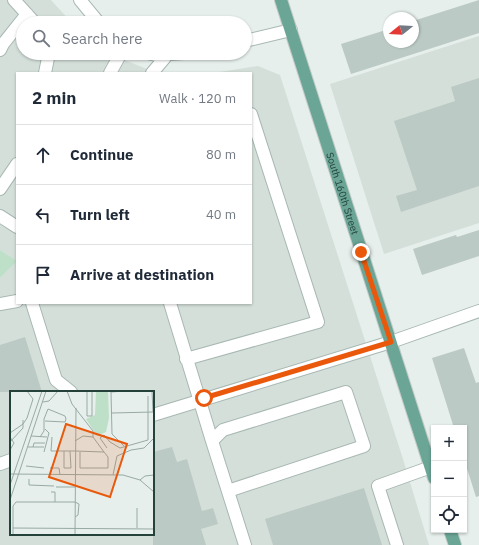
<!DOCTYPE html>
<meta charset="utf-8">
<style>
body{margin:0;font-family:"IBM Plex Sans",sans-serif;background:#f6f6f7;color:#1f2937}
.controls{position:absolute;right:12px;bottom:12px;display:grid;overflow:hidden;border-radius:0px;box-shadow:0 1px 3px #0004}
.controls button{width:36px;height:36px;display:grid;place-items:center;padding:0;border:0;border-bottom:1px solid #e0e1e3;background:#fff;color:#1f2937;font:20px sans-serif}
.compass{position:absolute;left:383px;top:12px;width:36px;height:36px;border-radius:50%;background:#fff;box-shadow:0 1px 3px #0004;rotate:252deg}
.stop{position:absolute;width:12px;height:12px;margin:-9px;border:3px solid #ea580c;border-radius:50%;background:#fff}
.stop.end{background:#ea580c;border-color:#fff;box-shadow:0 1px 4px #0008}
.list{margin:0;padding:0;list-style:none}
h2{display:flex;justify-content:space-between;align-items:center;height:52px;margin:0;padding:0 16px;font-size:17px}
h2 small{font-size:13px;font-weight:400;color:#747a83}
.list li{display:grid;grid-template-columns:26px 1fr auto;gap:12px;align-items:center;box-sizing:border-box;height:60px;padding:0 16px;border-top:1px solid #e0e1e3}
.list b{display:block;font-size:15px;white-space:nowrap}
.list em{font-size:13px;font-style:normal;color:#747a83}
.icon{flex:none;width:22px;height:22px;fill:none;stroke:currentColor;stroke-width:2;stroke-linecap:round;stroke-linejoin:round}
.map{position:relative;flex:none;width:479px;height:545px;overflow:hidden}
.search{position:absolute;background:#fff;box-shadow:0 1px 3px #0004;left:16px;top:16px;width:236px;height:44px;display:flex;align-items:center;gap:10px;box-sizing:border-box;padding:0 14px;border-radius:22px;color:#747a83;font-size:15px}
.panel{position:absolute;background:#fff;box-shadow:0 1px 3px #0004;left:16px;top:72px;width:236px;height:232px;border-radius:0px}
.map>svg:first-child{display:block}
.built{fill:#d4dfda;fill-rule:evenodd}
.green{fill:#bfe0c8}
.building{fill:#bbcac4}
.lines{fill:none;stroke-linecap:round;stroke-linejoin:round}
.minor-casing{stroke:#a8b8b2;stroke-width:14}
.major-casing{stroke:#c2cac8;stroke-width:14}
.minor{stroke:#fff;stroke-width:12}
.major{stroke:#6aa596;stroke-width:12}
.route{stroke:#ea580c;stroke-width:5}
.labels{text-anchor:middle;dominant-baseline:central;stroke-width:3.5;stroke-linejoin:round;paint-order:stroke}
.street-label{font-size:10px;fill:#24423a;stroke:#f7fbf9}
.inset-road{fill:none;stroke:#98aaa4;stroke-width:1}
.view{fill:#e8590c;fill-opacity:0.15;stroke:#e8590c;stroke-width:2}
.inset-edge{fill:none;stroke:#24423a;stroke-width:2}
</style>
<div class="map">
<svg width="479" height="545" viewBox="0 0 479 545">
<rect width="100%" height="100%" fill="#e6efeb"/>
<path class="built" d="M0,0h51l21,23h-49v30h84l50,20h-140v230h234v-230h-38l45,-7 22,9 123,384 26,86h-429v-267l16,-17 -16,-11zM11,392h142v142h-142z
M479,36v187l-95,31 -54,-170z"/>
<path class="green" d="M0,250l17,11 -17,17z"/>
<path class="building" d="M479,0v33l-128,41 -10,-30 48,-15v13h24v-21z
M479,78v108l-78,26 -5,-16 21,-6 -23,-69 61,-20 -4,-14z
M479,230v26l-57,19 -9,-26 43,-14 1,2z
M25,337l17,55h-42v-47z
M464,348l12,35 3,-1v114l-3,1 -12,-38v-31h-10l-22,-70z
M172,447l5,15 10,-3 15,52 11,-3 5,16 -17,5 5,16h-53v-93z
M364,488l18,57h-109l-8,-26z"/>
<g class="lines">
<defs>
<path id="minor" d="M14,0l21,23
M80,0l19,23
M245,41l46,-11
M0,50l3,-6 24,-30
M147,53l10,2 27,-2
M45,73l4,-20
M110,73l11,-20
M152,73l16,-19
M0,189l17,-25
M0,216l17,11
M32,303l24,77 15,12
M170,303l42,138
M0,304l17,-3
M186,359l132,-37 -67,-208
M153,415l238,-73 88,-31
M0,464l11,-4
M228,491l136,-45 -18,-54 -123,38 -11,11 33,104
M397,545l-19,-59 53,-19"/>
<g id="major">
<path id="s1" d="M281,0l153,478"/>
<path d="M450,530l5,15"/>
</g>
</defs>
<use href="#minor" class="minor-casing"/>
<use href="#major" class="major-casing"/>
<use href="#minor" class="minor"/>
<use href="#major" class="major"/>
</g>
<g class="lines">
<path class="route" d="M204,398l187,-56 -30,-90"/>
</g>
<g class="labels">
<g class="street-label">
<text stroke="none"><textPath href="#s1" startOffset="203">South 160th Street</textPath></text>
</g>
</g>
<g transform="translate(10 391)">
<rect width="144" height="144" fill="#e6efeb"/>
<path d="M86,0h12l1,27 -3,14 -9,4 -11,-17 9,-4z" fill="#bfe0c8"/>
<path class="inset-road" d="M57,0l5,13 21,27v6M77,0v25h5v-25M33,11l6,-1 9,-10M102,22l41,-1 -1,-21M0,42l13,-9 4,-6 6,-19 -6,-8M21,45l16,1M0,46l4,6 -4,7M30,46l4,-6v-12l4,-10 17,7 1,3 -1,3 -20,-1M42,46l-1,14h19l1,17h-7v-17M65,50l8,-5 10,1 11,15M0,51l13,-14v-8M114,55l-12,-12 -1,-42 14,-1M18,56h16M23,56l1,-4h11M97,57l-7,-10 4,-3 6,7 10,6 28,-8v-44M60,60h5l29,1 4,5v11h-28v-16M34,61l5,-19 -4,-4M16,75l18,2M40,77h9l1,7M0,83l113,1 17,5 14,12M103,84l4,-19 14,-6 13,-2 10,-10M19,88v6l25,1M130,89l5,-4 9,-1M0,94l32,-94M46,96h19M41,101h4v10M0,109l36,-109M127,117v20M3,137l141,1M3,144v-29l3,-4h59l4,2 -1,11 -3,2M65,144l1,-127"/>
<path class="view" d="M56,33l61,20 -17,53 -61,-20z"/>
<rect width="144" height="144" class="inset-edge"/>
</g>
</svg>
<div class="controls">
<button>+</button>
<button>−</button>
<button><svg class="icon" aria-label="locate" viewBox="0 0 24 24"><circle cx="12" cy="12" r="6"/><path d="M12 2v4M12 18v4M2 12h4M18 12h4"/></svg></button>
</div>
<svg class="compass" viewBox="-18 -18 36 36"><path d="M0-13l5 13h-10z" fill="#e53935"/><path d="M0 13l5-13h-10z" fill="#747a83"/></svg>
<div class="stop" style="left:204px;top:398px"></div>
<div class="stop end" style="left:361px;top:252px"></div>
<div class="search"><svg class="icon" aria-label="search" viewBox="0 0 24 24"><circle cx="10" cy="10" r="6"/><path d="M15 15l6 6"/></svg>Search here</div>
<section class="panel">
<h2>2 min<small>Walk · 120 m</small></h2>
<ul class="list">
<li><svg class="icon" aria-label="ahead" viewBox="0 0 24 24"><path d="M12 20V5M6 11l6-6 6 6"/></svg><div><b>Continue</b></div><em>80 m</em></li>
<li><svg class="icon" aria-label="left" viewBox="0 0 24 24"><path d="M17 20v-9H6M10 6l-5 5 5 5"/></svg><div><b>Turn left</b></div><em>40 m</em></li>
<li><svg class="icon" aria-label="arrive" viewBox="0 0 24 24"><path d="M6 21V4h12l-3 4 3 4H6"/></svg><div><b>Arrive at destination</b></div></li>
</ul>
</section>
</div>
